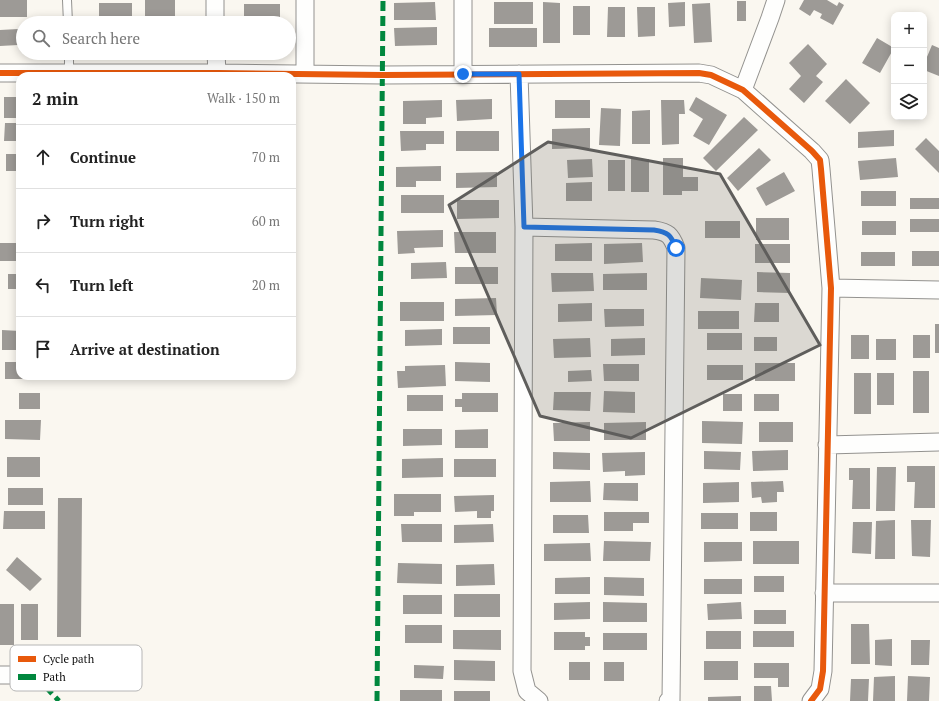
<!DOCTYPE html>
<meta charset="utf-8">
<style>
body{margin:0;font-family:"PT Serif",serif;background:#f2f2f2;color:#222}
.controls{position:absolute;right:12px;top:12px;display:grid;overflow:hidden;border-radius:8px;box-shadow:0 2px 10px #0003}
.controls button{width:36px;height:36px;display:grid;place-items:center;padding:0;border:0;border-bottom:1px solid #e0e0e0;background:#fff;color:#222;font:20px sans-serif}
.stop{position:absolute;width:12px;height:12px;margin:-9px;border:3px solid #1a73e8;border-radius:50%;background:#fff}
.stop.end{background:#1a73e8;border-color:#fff;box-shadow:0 1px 4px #0008}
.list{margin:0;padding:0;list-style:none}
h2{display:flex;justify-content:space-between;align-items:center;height:52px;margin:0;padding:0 16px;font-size:17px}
h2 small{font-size:13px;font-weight:400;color:#767676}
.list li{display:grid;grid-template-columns:26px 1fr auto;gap:12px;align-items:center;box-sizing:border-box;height:64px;padding:0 16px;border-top:1px solid #e0e0e0}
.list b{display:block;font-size:15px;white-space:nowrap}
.list em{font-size:13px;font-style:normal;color:#767676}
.icon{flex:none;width:22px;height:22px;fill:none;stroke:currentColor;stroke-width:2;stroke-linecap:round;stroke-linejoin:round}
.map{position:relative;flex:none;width:939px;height:701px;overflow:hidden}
.search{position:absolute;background:#fff;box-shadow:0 2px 10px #0003;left:16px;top:16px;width:280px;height:44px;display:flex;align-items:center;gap:10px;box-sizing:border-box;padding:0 14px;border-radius:22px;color:#767676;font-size:15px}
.panel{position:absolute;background:#fff;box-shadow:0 2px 10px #0003;left:16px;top:72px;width:280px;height:308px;border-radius:12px}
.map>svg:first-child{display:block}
.building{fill:#9d9a96}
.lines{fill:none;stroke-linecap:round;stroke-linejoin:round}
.service-casing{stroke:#93928f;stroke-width:10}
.minor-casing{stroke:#93928f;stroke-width:19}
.service{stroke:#fefefd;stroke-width:8}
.minor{stroke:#fefefd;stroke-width:17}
.quiet{stroke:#00873e;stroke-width:5;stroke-dasharray:10 5;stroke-linecap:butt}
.cycleway-casing{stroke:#fff;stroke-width:8}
.cycleway{stroke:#e8590c;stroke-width:6}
.route{stroke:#1a73e8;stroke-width:5}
.marked{fill:#5f5e5c;fill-opacity:0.2;stroke:#5f5e5c;stroke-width:3;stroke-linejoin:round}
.key{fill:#fff;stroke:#b6b6b6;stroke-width:1}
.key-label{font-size:11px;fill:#0c0c0c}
</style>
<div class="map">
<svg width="939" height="701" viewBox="0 0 939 701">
<rect width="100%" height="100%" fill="#faf7f0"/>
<path class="building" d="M0,0h27v17h-27z
M145,0h30v18h-30z
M804,0h23l10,6 2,-4 5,3 -11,20 -13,-7 2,-4 -8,-4 -4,6 -11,-7z
M737,1h9v20h-9z
M435,2l1,18h-42v-17z
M494,2h39v22h-39z
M543,2l17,1v40h-17z
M685,2v24l-16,1 -1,-24z
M99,3h33v19h-33z
M710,3l2,39 -18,1 -2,-39z
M244,4h36v17h-36z
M573,6h17v29h-17z
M608,7h17v30h-18z
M637,7h18v29l-17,1z
M437,27v18l-42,1 -1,-18z
M489,28h48v19h-48z
M18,29v16l-18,1v-16z
M877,38l17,10 -14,25 -18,-10z
M808,44l19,20 -11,12 7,6 -19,21 -15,-14 12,-13 -12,-13z
M932,45l7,3v28l-15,-6v-6z
M846,79l24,24 -20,21 -25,-23z
M4,97h16v21h-16z
M696,97l31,18 -18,30 -16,-9 10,-17 -14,-9z
M492,99v20l-35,2 -1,-21z
M442,100v17l-16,1v6h-23v-23z
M555,100h35v18h-35z
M661,100h23l1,14h-6v30l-17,1z
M601,108l20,1 -1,37 -21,-1z
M650,110v34h-18v-33z
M744,117l14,13 -42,41 -13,-13z
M5,123h15v18h-16z
M590,128v20l-38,1v-20z
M894,130v16l-36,2v-16z
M400,131h44v13h-18v6l-25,1z
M456,131h43v20h-43z
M926,138l13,13v22l-24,-24z
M759,148l12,12 -33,31 -11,-13z
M6,154h14v17h-14z
M663,158h20v19h15v14h-16v4h-19z
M896,158l2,19 -38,3 -2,-19z
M592,159l1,18 -25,1 -1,-18z
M631,159h18v33h-18z
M608,160h17v31h-17z
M441,166v15h-25v6h-20v-20z
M497,172v15l-41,1v-15z
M784,172l11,19 -29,15 -10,-18z
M592,182v19h-26v-18z
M861,191h35v15h-35z
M401,195h43v18h-43z
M910,198h29v11h-29z
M457,200h42v18l-42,1z
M756,218h33v22h-33z
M910,219h29v13h-29z
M705,221h35v17h-35z
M862,221h34v14h-34z
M443,230v17l-29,1 1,5 -17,1 -1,-23z
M454,232h42v21h-41z
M0,243h20v18h-20z
M592,243v18h-37v-17z
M642,243l1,19 -39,2v-20z
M755,244h35v19h-35z
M912,251h27v15h-27z
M861,252h34v14h-34z
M446,262l1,16 -36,1v-16z
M455,267h43v17h-43z
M757,272l33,1v20l-33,-1z
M551,273h42l1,18 -42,1z
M647,273v17h-44v-16z
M8,274h12v15h-12z
M701,278l41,2 -1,20 -41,-2z
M496,298l1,17 -42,1v-17z
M400,302h44v19h-44z
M592,303v18l-34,1v-18z
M755,303h24v19h-25z
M604,309h40v17l-39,1z
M698,311h41v18h-41z
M935,324h4v29h-4z
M453,327h37v17h-37z
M442,329v16l-37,1v-16z
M2,330l18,1v19h-18z
M707,333h35v17h-35z
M851,335h18v24h-18z
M913,335h17v23h-17z
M754,337h23v14h-23z
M590,338l1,19 -37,1 -1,-19z
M645,338v17l-34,1v-17z
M876,339h20v21h-20z
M5,362h15v14h21v3h-36z
M455,362l35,1v19l-35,-1z
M755,363h40v18h-40z
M603,364h36v17h-35z
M445,365l1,21 -48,2 -1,-17h8v-5z
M707,365h36v15h-36z
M591,370l1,11 -24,1v-11z
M913,371h16v42h-16z
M854,373h17v41h-17z
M877,373h17v32h-17z
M604,391l31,1v21l-32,-1z
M554,392h37l-1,19 -37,-1z
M19,393h21v16h-21z
M462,393h36v19h-36v-5h-7v-8h7z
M723,394h19v17h-19z
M754,394h25v17h-25z
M407,395h36v16h-36z
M5,420h36l-1,20 -35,-1z
M702,421l41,1 -1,22 -40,-1z
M590,422v19h-36l-1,-18z
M646,422v18h-42v-17z
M759,422h34v20h-34z
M403,429h39v16l-39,1z
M488,429v19h-33v-18z
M788,450v20l-35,1 -1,-20z
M704,451l37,1 -1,18 -36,-1z
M553,452l37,1v17l-37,-1z
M645,452v23l-20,1v-5l-22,1 -1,-19z
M7,457h33v20h-33z
M443,458v19l-41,1v-19z
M454,459h42v18h-42z
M907,466h28v42h-21l1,-26h-8z
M877,467h19l-1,44h-19z
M849,468h21v41h-18l1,-29h-4z
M590,481l1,21h-41v-20z
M783,481l1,11h-7v10l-15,1 -1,-6 -9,1 -1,-16z
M739,482v20l-36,1v-20z
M604,483h34v18l-35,-1z
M8,488h35v17h-35z
M394,494h47v18h-27v4h-20z
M494,495v16h-3v7h-14v-7l-22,1 -1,-16z
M58,498h24l-1,139h-24z
M4,511h41v18h-42z
M604,512h45v11h-16v8h-29z
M750,512h27v19h-27z
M701,513h37v16h-37z
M553,515h35l1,18h-36z
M895,520v39h-20l1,-38z
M911,520h20l-1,37 -18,-1z
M853,522h19l-1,32 -19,-1z
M401,524h41v18h-40z
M493,524l1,18 -40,1v-18z
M604,541l47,1 -1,19h-47z
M753,541h46v23h-46z
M704,542h38v19l-38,1z
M590,543l1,18h-47v-17z
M17,557l25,22 -12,12 -24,-21z
M398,563l44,1v20l-45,-1z
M494,564l1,21 -39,1v-21z
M754,576h30v16h-30z
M590,577v17h-35v-16z
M604,577l40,1v18l-40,-1z
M704,579h38v15h-38z
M454,594h46v23h-46z
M403,595h39v19h-39z
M590,602v17l-36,1v-17z
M603,602l44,1v19h-44z
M741,602l1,17 -34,1 -1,-16z
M0,604h14v41h-14z
M21,604h17v36h-17z
M754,610h32v14h-32z
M851,624h18l1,40h-19z
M405,625h37v18h-37z
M453,630h48v20l-48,-1z
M706,631h35v18h-35z
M753,631h41v16h-41z
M554,632h31v5h5v9h-5v4h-31z
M603,633h44v17h-44z
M892,639v27l-17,-1v-25z
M911,640h19l-1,25h-18z
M454,660l41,1v20l-41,-1z
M704,661h34v19h-34z
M569,662h21v18h-21z
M604,662h20v19h-20z
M754,663h35v24h-11v-9h-24z
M414,665l30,1 -1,13 -29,-1z
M895,676v25h-22l1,-24z
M908,676l22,1 -1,24h-22z
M851,679h18l-1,22h-18z
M754,686h17l1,15h-18z
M400,690h42v11h-42z
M454,691h36v10h-36z
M741,696v5h-33v-4z"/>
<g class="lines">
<defs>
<path id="service" d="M67,0l1,23
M69,53v20"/>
<path id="minor" d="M215,0v23
M305,0v74
M463,0v74
M216,53l1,20
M0,73h217l166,2 316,-2 12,2 32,15 69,61 8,9 1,9 10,119 -8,383 -3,18 -9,12
M519,74l5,153 -2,444 5,20 12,10
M743,90l27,-72 6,-18
M524,227l130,3c14,2 17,5 22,18l-5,453h-3
M831,288l108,2
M827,445l112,-3
M824,593h115
M0,675h25l8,3"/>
</defs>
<use href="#service" class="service-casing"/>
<use href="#minor" class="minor-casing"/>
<use href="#service" class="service"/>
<use href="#minor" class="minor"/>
<path class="quiet" d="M33,678l8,4 18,19
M377,701l6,-701"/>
<defs>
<path id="cycleway" d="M0,73h217l166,2 316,-2 12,2 32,15 69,61 8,9 1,9 10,119 -8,383 -3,18 -9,12"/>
</defs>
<use href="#cycleway" class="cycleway-casing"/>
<use href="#cycleway" class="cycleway"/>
</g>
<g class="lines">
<path class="route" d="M463,74h56l5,153 130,3c14,2 17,5 22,18"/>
</g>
<path class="marked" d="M548,142l172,32 100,171 -189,93 -91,-22 -91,-211z"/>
<rect x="10" y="645" width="132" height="46" rx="6" class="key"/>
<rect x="18" y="656" width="18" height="6" fill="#e8590c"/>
<rect x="18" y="674" width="18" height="6" fill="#00873e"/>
<g class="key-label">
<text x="43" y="663">Cycle path</text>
<text x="43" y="681">Path</text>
</g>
</svg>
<div class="controls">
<button>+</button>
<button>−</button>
<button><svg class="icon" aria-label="layers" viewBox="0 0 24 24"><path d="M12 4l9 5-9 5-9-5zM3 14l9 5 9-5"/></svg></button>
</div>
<div class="stop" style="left:676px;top:248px"></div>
<div class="stop end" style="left:463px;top:74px"></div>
<div class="search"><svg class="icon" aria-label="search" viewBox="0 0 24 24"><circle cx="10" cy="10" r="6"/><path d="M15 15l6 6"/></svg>Search here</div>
<section class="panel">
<h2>2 min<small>Walk · 150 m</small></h2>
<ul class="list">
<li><svg class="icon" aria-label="ahead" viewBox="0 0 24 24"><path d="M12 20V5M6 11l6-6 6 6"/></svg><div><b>Continue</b></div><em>70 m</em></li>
<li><svg class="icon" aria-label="right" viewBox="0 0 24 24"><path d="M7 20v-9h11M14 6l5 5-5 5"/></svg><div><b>Turn right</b></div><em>60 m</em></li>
<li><svg class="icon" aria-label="left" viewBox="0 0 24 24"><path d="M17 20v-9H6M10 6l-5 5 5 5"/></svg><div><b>Turn left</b></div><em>20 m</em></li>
<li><svg class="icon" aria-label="arrive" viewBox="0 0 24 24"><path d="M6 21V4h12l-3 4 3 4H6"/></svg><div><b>Arrive at destination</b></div></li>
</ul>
</section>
</div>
